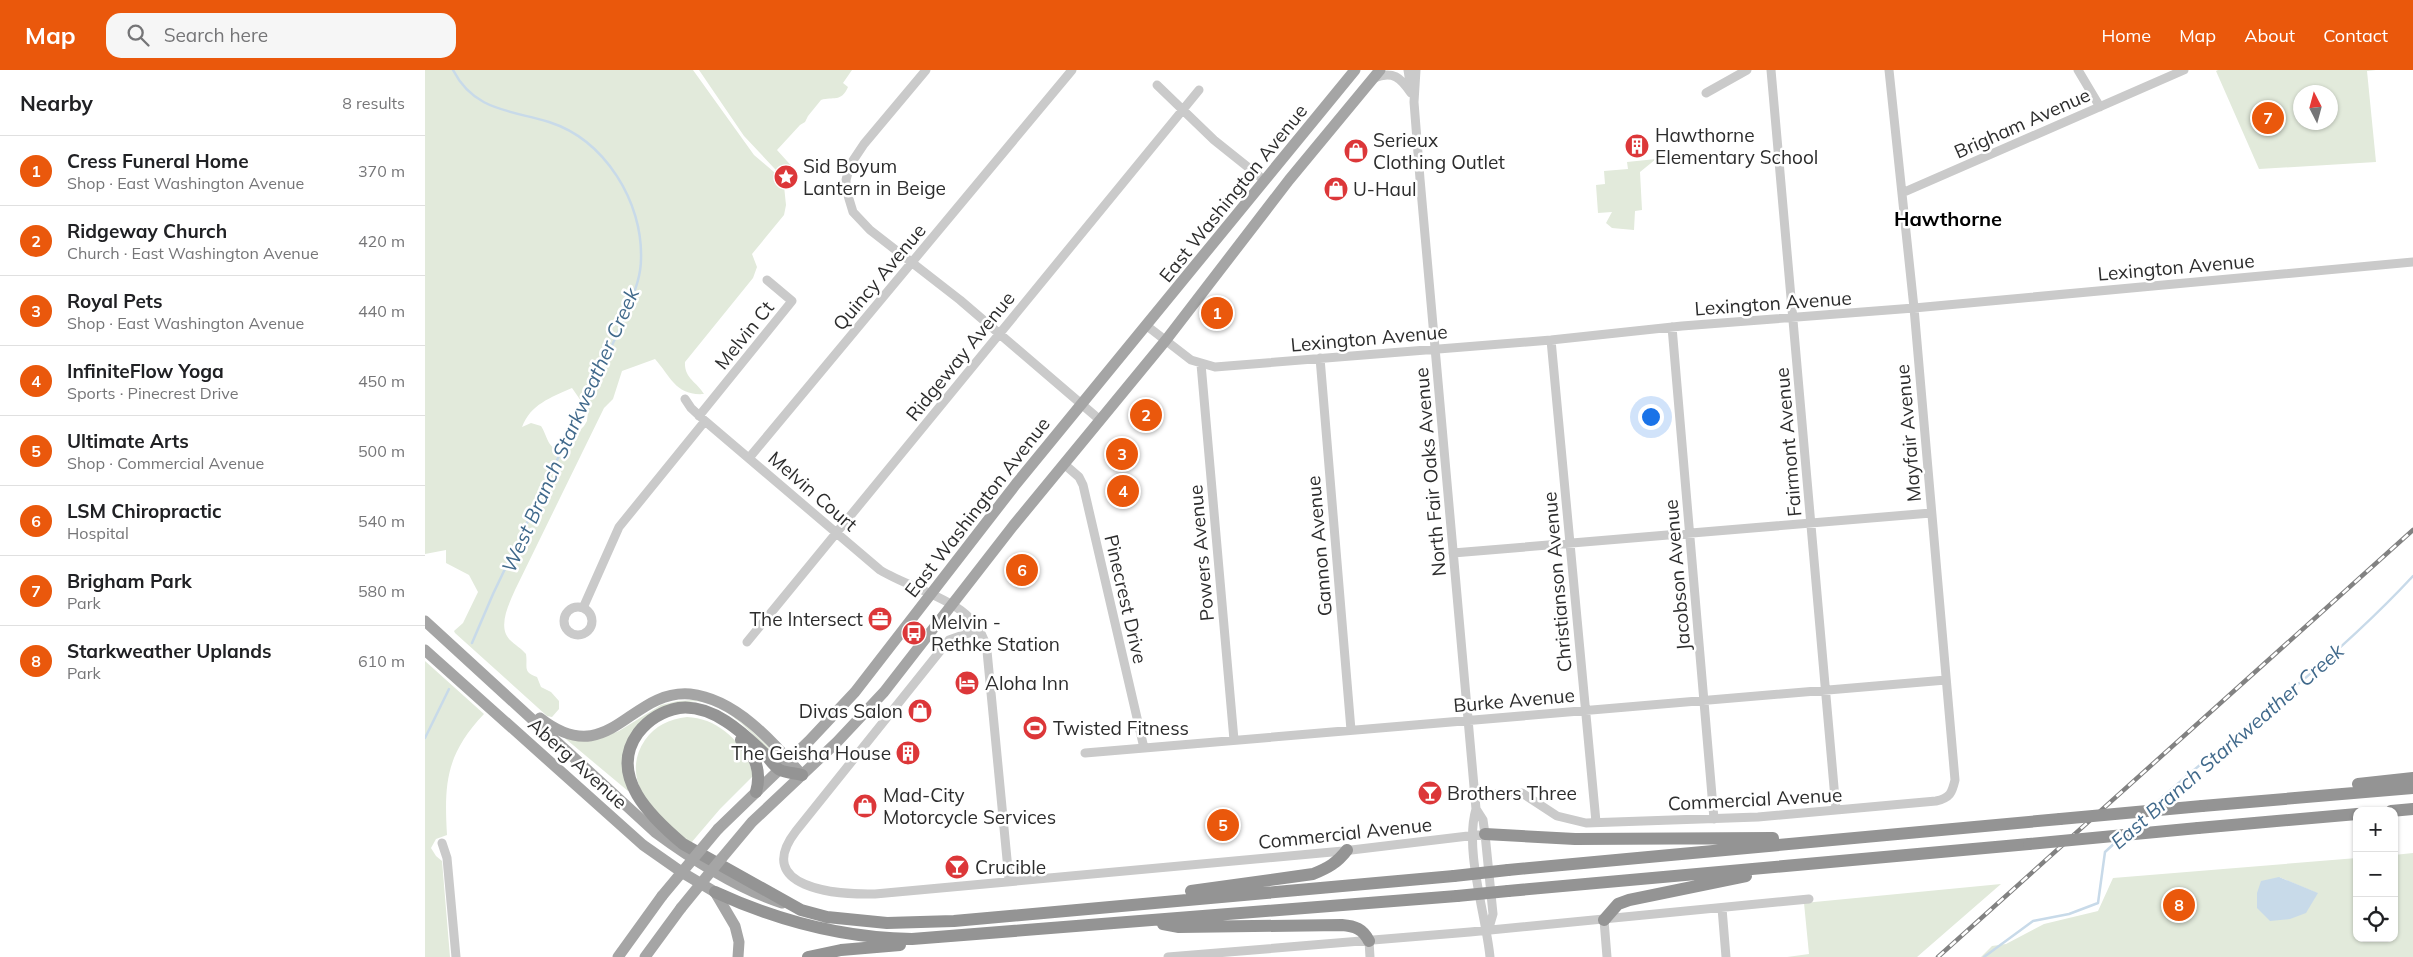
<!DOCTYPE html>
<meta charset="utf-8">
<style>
body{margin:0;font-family:Mulish,sans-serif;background:#f6f6f6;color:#202124}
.controls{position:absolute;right:15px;bottom:15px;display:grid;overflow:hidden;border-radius:10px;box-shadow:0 1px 4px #0004}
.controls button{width:45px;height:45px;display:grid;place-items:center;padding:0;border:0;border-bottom:1px solid #e0e0e0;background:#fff;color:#202124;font:25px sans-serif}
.compass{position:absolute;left:1868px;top:15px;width:45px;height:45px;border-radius:50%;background:#fff;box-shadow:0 1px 4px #0004;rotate:354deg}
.you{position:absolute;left:1225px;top:346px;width:18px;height:18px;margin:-12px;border:4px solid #fff;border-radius:50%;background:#1a73e8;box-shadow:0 0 0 8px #1a73e833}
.badge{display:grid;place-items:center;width:32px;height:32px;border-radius:50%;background:#ea580c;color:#fff;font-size:16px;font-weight:700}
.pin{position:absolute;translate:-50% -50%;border:2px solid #fff;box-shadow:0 1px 5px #0006}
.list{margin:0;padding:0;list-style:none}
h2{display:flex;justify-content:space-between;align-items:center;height:65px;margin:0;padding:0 20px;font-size:21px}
h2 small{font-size:16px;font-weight:400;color:#757577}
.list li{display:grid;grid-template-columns:32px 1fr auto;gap:15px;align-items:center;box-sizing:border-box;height:70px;padding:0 20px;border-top:1px solid #e0e0e0}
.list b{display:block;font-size:19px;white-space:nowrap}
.list p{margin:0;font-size:16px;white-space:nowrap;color:#757577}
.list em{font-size:16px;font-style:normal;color:#757577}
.icon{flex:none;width:28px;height:28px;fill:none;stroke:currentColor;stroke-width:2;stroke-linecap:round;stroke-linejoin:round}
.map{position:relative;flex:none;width:1988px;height:887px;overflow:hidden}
header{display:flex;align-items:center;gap:30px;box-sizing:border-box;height:70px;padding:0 25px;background:#ea580c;color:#fff}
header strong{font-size:24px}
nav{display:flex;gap:28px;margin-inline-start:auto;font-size:18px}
.search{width:350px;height:45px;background:#f6f6f6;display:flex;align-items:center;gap:12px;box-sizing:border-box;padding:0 18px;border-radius:15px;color:#757577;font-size:19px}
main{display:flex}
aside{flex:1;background:#fff}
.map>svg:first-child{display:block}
.green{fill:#e2eadb;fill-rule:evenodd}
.water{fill:#c8dae9}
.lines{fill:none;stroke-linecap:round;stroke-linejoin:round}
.stream{stroke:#c8dae9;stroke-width:2.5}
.minor{stroke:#cacaca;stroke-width:9}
.major{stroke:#a5a5a5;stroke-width:11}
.highway{stroke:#949494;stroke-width:12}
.rail-casing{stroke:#828282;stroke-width:4.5}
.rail{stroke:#fff;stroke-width:2.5;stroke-dasharray:8;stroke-linecap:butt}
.major-bridge{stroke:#a5a5a5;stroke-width:11}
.highway-bridge{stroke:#949494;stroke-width:12}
.labels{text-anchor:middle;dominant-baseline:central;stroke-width:5;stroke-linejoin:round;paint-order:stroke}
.street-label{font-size:19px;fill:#2d2d2d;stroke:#fff}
.poi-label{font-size:19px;fill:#2d2d2d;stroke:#fff;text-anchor:start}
.neighbourhood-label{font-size:20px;font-weight:bold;fill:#000;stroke:#fff}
.water-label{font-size:20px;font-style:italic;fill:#40698b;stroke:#fff}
</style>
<header>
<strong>Map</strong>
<div class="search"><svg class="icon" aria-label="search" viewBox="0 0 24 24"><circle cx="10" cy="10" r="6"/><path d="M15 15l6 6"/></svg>Search here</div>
<nav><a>Home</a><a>Map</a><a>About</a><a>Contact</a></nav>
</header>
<main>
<aside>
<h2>Nearby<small>8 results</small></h2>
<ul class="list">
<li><span class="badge">1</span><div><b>Cress Funeral Home</b><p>Shop · East Washington Avenue</p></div><em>370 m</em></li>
<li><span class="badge">2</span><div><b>Ridgeway Church</b><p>Church · East Washington Avenue</p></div><em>420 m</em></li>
<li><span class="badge">3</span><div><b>Royal Pets</b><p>Shop · East Washington Avenue</p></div><em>440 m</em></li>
<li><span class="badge">4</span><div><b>InfiniteFlow Yoga</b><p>Sports · Pinecrest Drive</p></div><em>450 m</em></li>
<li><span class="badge">5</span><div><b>Ultimate Arts</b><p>Shop · Commercial Avenue</p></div><em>500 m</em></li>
<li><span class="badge">6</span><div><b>LSM Chiropractic</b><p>Hospital</p></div><em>540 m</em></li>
<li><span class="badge">7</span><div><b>Brigham Park</b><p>Park</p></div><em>580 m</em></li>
<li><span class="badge">8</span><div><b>Starkweather Uplands</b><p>Park</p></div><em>610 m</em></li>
</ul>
</aside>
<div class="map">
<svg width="1988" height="887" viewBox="0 0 1988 887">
<rect width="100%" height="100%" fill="#fff"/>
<path class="green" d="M0,0h268l61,85 20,17 10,14 2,19 -2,10 -32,39 5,13 -4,11 -68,84c-1,16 12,20 19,32 -28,2 -33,-17 -49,-35l-33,12 -9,28 -9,9 -89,182c-6,14 -18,37 -5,50 5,5 11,8 16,14 2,13 -4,18 11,23l4,10 10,5 8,9v8l-7,8 -5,-1 -92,-83 -1,-2 9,-8 15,-31 -9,-17 -23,-12v-13l-21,4zM147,318l16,23 -1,10 -3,5 -23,24c-13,0 -14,-15 -20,-24l-10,-3 -9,4c9,-23 28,-29 50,-39z
M274,0h153l-9,13 5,4c-7,16 -15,9 -27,13l-13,16 -3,6 -5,3 -23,25 19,21 2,9 -9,4 -45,-48z
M1793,0h158l-9,1 9,91 -117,7 -43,-98zM1876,22h30v30h-30z
M1231,89l-16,13 2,38 -7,1 -1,19 -22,-2 -6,-5 6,-11 -14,1 -2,-28 9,-1 -1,-13 24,-2 -1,-7z
M0,591l59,53c-38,40 -40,69 -37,121l-11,4 -5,9 5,8 6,5 8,96h-25z
M271,630c34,7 57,31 80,55l-2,2c-19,-21 -56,-65 -89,-54 -16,5 -33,16 -49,23l-8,65 -67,-56 42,2 16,-6 42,-26 17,-4z
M262,647c32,1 60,28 66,59l-33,33 -29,34c-32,-21 -74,-62 -46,-103 10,-14 24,-21 42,-23z
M1988,783v104h-432l11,-11 14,-2 38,-20 54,-13 15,-33 244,-20v80h37v-83zM1854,807l38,16 -5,9z
M1576,814l-84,73h-130l22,-3 -5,-51z"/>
<path class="water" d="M1854,807l39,16 -12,20 -16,6 -20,2 -13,-13v-15l4,-12z"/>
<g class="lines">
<path class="stream" d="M28,0c21,41 57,40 96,52 56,18 94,80 92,137 0,21 -10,40 -16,59l-132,276 -21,49
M0,668l24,-49
M1729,735c31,-29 63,-54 96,-81 57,-46 113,-94 163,-148
M1704,759l14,-13
M1559,887l49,-36 36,-7 29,-11 7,-51 13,-12"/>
<path class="minor" d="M501,0l-62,74 -14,21 -4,15v9l7,23 17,18 90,70 140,120
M983,0l3,19
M991,0l-2,32 6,77 56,630c-12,41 10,106 14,148
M1346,0l65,740
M1653,0l22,37
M949,8c19,-8 27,0 37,15
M732,15l57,55 50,40
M1281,23l41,-23
M1477,123l282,-123
M722,256l44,34 24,7 336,-27 131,-14 232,-18 499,-46
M1247,257l42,492
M1126,270l45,482
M895,288l31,372
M776,294l33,376
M260,329l6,9 14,13 175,149c37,23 98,30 107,81l22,229
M274,346l93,-115 -25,-21
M324,388l323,-388
M639,394l15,13 4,8 61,263
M1028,483l478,-40
M139 551a14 14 0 1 1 28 0a14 14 0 1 1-28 0Z
M158,538l36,-81 86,-106
M555,559l-31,11 -153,191c-44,57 41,64 79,63l468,-43 142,-17
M322,572l452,-552
M660,683l861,-73
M1050,725l47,-2 35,23 29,7 172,-6 178,-16c14,-3 16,-8 19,-21l-41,-472 -25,-238
M1051,739l7,11 2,14 8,80 -5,17
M17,773l5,15 9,99
M1297,838l4,49
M1179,850l3,37
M944,871l1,16
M743,887l302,-25 339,-33"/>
<path class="major" d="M0,551l230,211c38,28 81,56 127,71
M0,580l218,195 40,28 32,19 20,34 4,16 -1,15
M115,648c69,54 89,-29 150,-24 46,5 83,48 112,81
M293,759l91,-88 46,-49 161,-208 339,-414
M296,789l31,-37 85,-80 47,-50 129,-166 153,-186 123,-160 91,-110
M193,887l44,-61
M220,887l36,-49"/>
<path class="highway" d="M316,670c14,16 21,31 15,52
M377,705c-7,-2 -16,-2 -22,-5 -6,-3 -11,-12 -16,-17 -22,-21 -52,-49 -85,-45 -16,3 -31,12 -41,25 -31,43 14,85 45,111l118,66 26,7 60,6 67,-2 500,-45
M1933,714l55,-6
M1777,736l211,-18
M1966,741l22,-2
M1773,758l159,-14
M1060,764l90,5 198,-1
M1083,800l552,-51
M766,821l122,-17c15,-6 24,-11 34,-24
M1083,821l521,-47
M290,822c63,29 127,46 197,47l545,-43
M1179,850l14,-16 11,-4 117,-24
M738,854l16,3 163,-2c13,1 21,4 27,16
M383,887l33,-7 59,-5"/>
<defs>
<path id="rail" d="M1513,887l475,-427"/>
</defs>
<use href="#rail" class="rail-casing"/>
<use href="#rail" class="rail"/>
<path class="major-bridge" d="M237,826l56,-67
M256,838l40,-49"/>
<path class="highway-bridge" d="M1635,749l142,-13
M1604,774l169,-16
M1029,806l54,-6
M1032,826l51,-5"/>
</g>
<defs>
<symbol id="building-disc" viewBox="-11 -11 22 22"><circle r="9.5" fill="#dc3739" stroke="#fff"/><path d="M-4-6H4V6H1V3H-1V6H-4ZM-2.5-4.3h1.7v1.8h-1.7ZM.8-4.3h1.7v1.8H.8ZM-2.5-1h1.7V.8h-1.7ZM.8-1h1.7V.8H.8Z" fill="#fff"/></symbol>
<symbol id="shop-disc" viewBox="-11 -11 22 22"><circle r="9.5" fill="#dc3739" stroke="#fff"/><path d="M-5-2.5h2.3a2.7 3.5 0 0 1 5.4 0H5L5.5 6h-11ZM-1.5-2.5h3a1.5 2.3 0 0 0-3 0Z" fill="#fff"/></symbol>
<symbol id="sight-disc" viewBox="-11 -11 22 22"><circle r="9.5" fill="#dc3739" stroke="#fff"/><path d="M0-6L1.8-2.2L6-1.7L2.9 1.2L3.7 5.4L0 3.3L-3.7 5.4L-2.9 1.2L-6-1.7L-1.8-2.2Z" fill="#fff"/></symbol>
<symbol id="office-disc" viewBox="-11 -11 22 22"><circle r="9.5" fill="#dc3739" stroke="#fff"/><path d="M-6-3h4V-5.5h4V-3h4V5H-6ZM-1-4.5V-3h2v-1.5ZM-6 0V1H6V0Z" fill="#fff"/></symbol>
<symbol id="bus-disc" viewBox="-11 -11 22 22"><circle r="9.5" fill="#dc3739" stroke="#fff"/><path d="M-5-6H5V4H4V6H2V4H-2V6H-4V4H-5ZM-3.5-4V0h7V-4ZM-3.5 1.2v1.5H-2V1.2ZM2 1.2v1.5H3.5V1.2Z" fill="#fff"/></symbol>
<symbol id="hotel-disc" viewBox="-11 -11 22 22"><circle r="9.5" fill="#dc3739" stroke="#fff"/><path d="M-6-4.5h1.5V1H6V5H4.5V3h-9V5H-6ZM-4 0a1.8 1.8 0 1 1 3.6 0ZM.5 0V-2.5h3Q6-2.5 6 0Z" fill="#fff"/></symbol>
<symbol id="stadium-disc" viewBox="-11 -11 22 22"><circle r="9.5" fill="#dc3739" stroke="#fff"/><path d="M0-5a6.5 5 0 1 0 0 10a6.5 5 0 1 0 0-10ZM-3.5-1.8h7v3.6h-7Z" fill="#fff"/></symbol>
<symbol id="bar-disc" viewBox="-11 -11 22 22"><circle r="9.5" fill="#dc3739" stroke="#fff"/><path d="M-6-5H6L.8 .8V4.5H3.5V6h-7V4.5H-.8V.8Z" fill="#fff"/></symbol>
</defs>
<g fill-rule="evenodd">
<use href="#building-disc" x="1198" y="62" width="28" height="28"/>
<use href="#shop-disc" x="917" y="67" width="28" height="28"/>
<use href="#sight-disc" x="347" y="93" width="28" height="28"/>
<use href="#shop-disc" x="897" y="105" width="28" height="28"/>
<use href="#office-disc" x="441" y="535" width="28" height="28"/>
<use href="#bus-disc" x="475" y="549" width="28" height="28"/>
<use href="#hotel-disc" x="528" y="599" width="28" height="28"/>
<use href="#shop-disc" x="481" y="627" width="28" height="28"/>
<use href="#stadium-disc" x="596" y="644" width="28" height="28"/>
<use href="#building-disc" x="469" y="669" width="28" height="28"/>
<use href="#bar-disc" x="991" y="709" width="28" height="28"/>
<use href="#shop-disc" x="426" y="722" width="28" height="28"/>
<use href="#bar-disc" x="518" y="783" width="28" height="28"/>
</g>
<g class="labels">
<g class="street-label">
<text transform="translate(1597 53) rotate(-24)">Brigham Avenue</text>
<text transform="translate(808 123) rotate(-51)">East Washington Avenue</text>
<text transform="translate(1751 197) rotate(-5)">Lexington Avenue</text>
<text transform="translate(454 207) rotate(-50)">Quincy Avenue</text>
<text transform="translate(1348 233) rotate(-4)">Lexington Avenue</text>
<text transform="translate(319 265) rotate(-51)">Melvin Ct</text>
<text transform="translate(944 268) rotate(-5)">Lexington Avenue</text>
<text transform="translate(535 286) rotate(-51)">Ridgeway Avenue</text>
<text transform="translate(1483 363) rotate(-95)">Mayfair Avenue</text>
<text transform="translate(1363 372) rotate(-95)">Fairmont Avenue</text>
<text transform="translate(1005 402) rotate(-95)">North Fair Oaks Avenue</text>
<text transform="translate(388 421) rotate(41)">Melvin Court</text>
<text transform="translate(552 437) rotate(-52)">East Washington Avenue</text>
<text transform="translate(894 476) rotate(-95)">Gannon Avenue</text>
<text transform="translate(776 483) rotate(-95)">Powers Avenue</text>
<text transform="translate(1252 505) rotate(-95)">Jacobson Avenue</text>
<text transform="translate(1132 512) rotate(-95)">Christianson Avenue</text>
<text transform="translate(701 529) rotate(77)">Pinecrest Drive</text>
<text transform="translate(1089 630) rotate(-5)">Burke Avenue</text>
<text transform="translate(153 693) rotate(42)">Aberg Avenue</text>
<text transform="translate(1330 729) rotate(-3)">Commercial Avenue</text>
<text transform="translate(920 763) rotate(-6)">Commercial Avenue</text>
</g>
<g class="poi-label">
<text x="1230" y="65">Hawthorne<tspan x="1230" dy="22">Elementary School</tspan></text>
<text x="948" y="70">Serieux<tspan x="948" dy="22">Clothing Outlet</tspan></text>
<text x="378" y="96">Sid Boyum<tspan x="378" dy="22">Lantern in Beige</tspan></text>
<text x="928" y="119">U-Haul</text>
<text x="438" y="549" text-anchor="end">The Intersect</text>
<text x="506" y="552">Melvin -<tspan x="506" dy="22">Rethke Station</tspan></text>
<text x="560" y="613">Aloha Inn</text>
<text x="478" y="641" text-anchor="end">Divas Salon</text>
<text x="628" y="658">Twisted Fitness</text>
<text x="466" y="683" text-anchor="end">The Geisha House</text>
<text x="1022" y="723">Brothers Three</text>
<text x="458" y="725">Mad-City<tspan x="458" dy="22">Motorcycle Services</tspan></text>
<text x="550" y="797">Crucible</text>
</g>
<g class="neighbourhood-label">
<text x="1523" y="148">Hawthorne</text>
</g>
<g class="water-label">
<text transform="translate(145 360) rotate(-66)">West Branch Starkweather Creek</text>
<text transform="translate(1802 676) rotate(-41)">East Branch Starkweather Creek</text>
</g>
</g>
</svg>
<div class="controls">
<button>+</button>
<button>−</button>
<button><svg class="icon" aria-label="locate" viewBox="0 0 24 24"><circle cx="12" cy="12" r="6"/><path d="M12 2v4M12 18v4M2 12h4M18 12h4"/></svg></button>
</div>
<svg class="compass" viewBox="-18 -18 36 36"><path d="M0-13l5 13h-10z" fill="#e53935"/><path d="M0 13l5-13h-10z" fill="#757577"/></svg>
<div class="you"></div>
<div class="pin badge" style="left:792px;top:243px">1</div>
<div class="pin badge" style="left:721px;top:345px">2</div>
<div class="pin badge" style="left:697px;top:384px">3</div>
<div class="pin badge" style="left:698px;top:421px">4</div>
<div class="pin badge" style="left:798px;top:755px">5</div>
<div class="pin badge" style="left:597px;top:500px">6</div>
<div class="pin badge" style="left:1843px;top:48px">7</div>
<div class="pin badge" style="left:1754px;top:835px">8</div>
</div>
</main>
